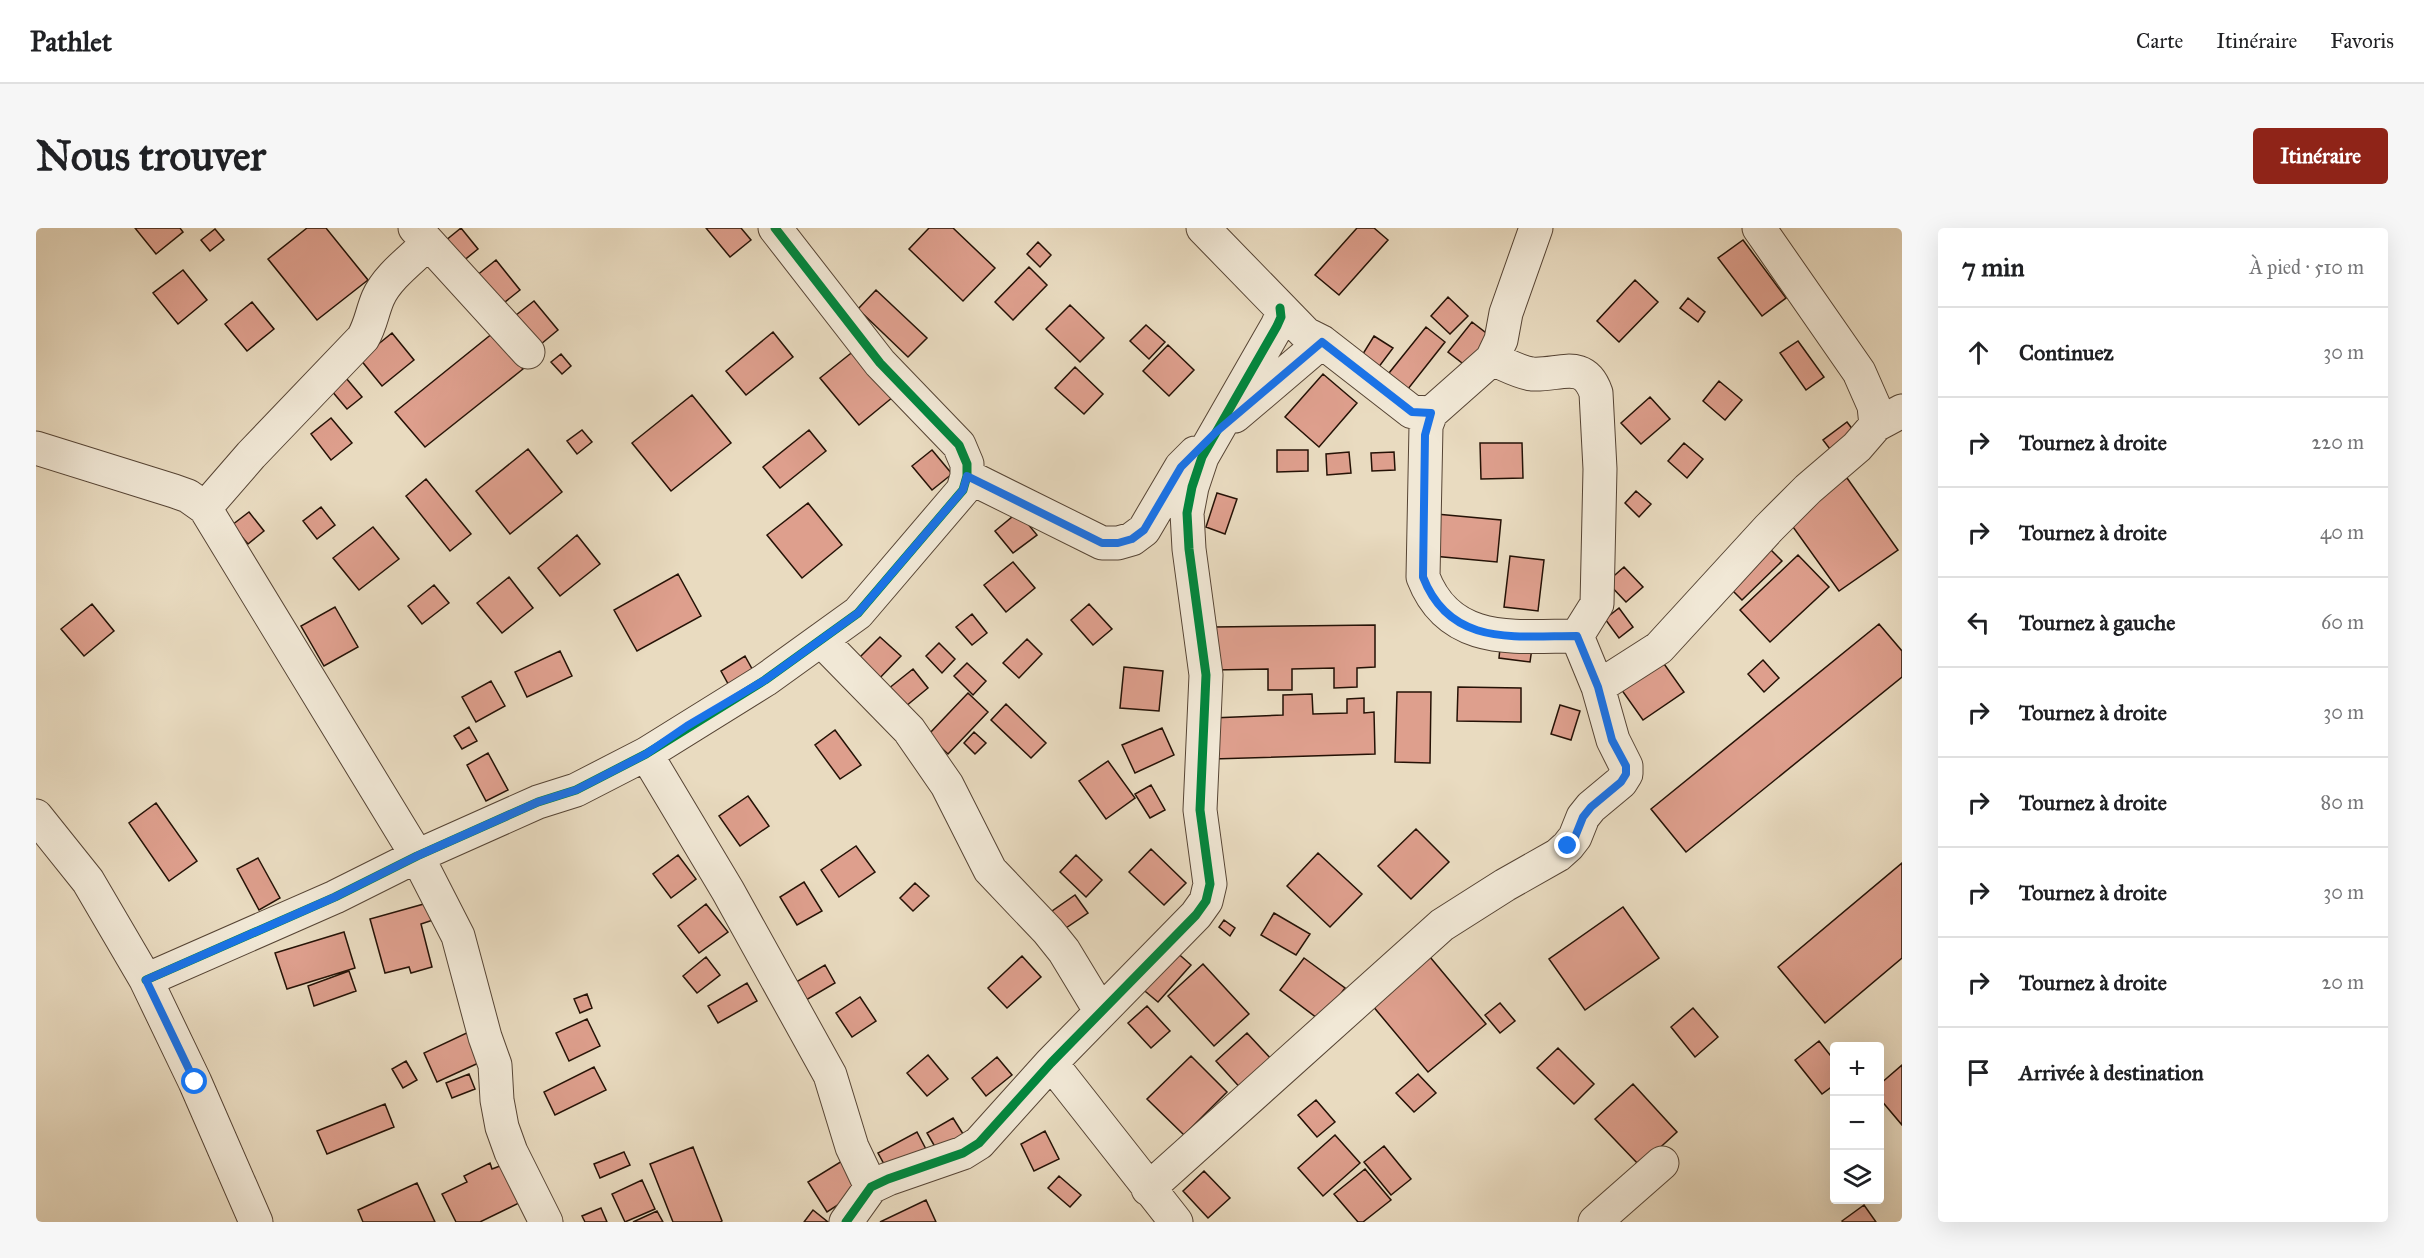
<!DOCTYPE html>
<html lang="fr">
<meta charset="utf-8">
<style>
body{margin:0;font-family:"IM FELL Great Primer",serif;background:#f6f6f6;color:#202124}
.controls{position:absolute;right:18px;bottom:18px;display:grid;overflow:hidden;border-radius:6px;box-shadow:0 6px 24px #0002}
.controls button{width:54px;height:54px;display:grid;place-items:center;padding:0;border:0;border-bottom:2px solid #e0e0e0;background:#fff;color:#202124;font:30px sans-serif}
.stop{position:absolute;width:18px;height:18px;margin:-14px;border:4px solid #1a73e8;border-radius:50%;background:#fff}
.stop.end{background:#1a73e8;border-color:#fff;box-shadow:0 2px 6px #0008}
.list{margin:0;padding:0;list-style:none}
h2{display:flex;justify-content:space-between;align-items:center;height:78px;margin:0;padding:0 24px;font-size:26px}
h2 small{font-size:20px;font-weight:400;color:#757577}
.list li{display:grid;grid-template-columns:39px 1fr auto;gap:18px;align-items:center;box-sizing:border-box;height:90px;padding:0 24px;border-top:2px solid #e0e0e0}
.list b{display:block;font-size:22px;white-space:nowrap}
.list em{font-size:20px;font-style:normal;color:#757577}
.icon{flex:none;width:33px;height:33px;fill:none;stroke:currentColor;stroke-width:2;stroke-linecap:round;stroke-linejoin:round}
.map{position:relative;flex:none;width:1866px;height:994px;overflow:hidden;border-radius:6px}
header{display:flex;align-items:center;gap:36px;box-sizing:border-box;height:84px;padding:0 30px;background:#fff;border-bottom:2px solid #e0e0e0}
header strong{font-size:28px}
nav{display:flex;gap:33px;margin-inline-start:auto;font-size:21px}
.intro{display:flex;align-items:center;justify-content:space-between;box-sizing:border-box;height:144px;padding:0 36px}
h1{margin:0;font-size:42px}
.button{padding:15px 27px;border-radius:6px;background:#8f2418;color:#fff;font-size:21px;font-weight:700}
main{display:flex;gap:36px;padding:0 36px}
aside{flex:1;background:#fff;border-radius:6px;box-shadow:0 6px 24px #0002}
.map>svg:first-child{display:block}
.building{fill:#de9f8d;stroke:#251206;stroke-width:1.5}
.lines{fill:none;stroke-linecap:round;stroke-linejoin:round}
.minor-casing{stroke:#564434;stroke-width:35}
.minor{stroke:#f1e8d6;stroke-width:33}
.cycleway-casing{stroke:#f1e8d6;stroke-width:13}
.cycleway{stroke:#00873e;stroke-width:9}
.route{stroke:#1a73e8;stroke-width:8}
</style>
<header>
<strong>Pathlet</strong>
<nav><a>Carte</a><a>Itinéraire</a><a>Favoris</a></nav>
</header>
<div class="intro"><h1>Nous trouver</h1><a class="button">Itinéraire</a></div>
<main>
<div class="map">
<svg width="1866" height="994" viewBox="0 0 1866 994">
<rect width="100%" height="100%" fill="#e9dbc0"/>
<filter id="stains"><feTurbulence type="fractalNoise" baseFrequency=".00333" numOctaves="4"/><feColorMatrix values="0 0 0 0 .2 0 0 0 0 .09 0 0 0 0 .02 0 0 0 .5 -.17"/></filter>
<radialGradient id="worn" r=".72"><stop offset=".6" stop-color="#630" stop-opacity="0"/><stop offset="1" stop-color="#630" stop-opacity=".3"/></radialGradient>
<path class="building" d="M99,0h45l3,4 -27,22z
M271,0h19l42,52 -51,40 -49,-61z
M425,0l17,21 -21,17 -17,-21z
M670,0h35l10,12 -21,17z
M893,0h24l42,40 -32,33 -54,-52z
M1321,0h17l14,12 -49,55 -24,-20z
M179,1l9,11 -14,11 -9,-11z
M1707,12l43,58 -24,18 -44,-58z
M1002,14l13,13 -11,12 -13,-13z
M460,32l24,30 -25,20 -24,-30z
M993,39l18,18 -34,35 -18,-18z
M147,42l24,30 -29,24 -25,-31z
M1599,52l23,22 -39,40 -22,-21z
M840,62l51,48 -19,19 -50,-48z
M1412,69l20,19 -18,18 -19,-18z
M1652,70l17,14 -7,10 -18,-14z
M498,73l24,29 -23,19 -24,-30z
M216,74l22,27 -27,22 -22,-27z
M1034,77l34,33 -24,24 -34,-33z
M1436,94l18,14 -24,30 -18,-14z
M1110,97l19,17 -16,17 -19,-18z
M1390,99l19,15 -41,52 -19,-16z
M737,104l20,25 -47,38 -20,-24z
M356,105l22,27 -32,26 -22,-27z
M457,105l30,36 -98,78 -30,-35z
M1338,108l19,12 -15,20 -17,-11z
M1762,113l26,36 -18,13 -26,-37z
M1132,117l26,25 -25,26 -26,-25z
M819,122l38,47 -34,28 -39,-47z
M525,126l10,12 -9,8 -11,-12z
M1039,139l28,27 -19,20 -29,-26z
M1287,146l34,29 -38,44 -34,-30z
M310,150l16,19 -15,12 -16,-19z
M1683,153l23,19 -17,20 -22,-19z
M656,167l39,48 -60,48 -39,-48z
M1614,169l20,22 -29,25 -20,-21z
M295,190l21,25 -21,17 -20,-26z
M1811,194l13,17 -24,18 -13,-17z
M546,202l10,12 -15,12 -10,-13z
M773,202l17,21 -46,37 -17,-21z
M1444,215h42l1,35 -42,1z
M1648,215l19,16 -16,19 -19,-17z
M492,221l34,43 -52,42 -34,-43z
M896,222l20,24 -20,16 -20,-24z
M1241,222h31v21l-31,1z
M1313,224l2,21 -24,2 -1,-21z
M1358,224l1,18 -23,1 -1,-18z
M1811,250l51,72 -59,41 -51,-71z
M390,251l45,55 -21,17 -44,-55z
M1600,263l15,13 -12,13 -14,-14z
M1181,265l20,6 -12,35 -19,-7z
M772,275l34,42 -40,33 -35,-43z
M285,279l14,18 -18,14 -14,-18z
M213,284l15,19 -16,13 -16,-19z
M982,284l19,23 -24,18 -18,-22z
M1400,286l65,6 -4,42 -64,-6z
M337,299l26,32 -40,31 -26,-32z
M541,307l23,29 -40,32 -22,-28z
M1729,316l17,17 -40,39 -17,-17z
M1762,327l31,32 -59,55 -30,-32z
M1474,328l34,4 -6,51 -34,-4z
M977,334l22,26 -29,24 -22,-27z
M1588,339l19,20 -17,15 -19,-20z
M642,346l23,42 -64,35 -23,-41z
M473,349l24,31 -31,25 -25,-30z
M398,357l15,18 -27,21 -14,-18z
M56,376l22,27 -30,25 -23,-27z
M1053,376l23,25 -19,16 -22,-25z
M299,379l23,40 -34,19 -23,-40z
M1583,380l14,19 -14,11 -14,-19z
M936,386l15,19 -15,12 -16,-18z
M1843,396l23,27v26l-216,175 -35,-43z
M1339,397v42l-18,1v19l-23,1v-20l-42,1v21h-24v-21l-54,1v-43z
M844,409l21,19 -27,28 -21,-20z
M1465,410l32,3 -3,21 -31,-4z
M991,411l15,15 -23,24 -16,-15z
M903,415l16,16 -13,14 -16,-17z
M524,423l12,25 -45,21 -12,-25z
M709,428l11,20 -24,15 -11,-20z
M1727,432l16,18 -15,14 -16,-18z
M1626,433l22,31 -41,28 -22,-31z
M931,435l19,18 -13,14 -19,-19z
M1088,439l39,4 -4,40 -39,-3z
M877,441l15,19 -39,32 -16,-19z
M455,453l14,25 -29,16 -14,-25z
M1422,459l63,1v34l-64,-1z
M1361,464h34l-1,71 -35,-1z
M932,465l20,19 -40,42 -20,-19z
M1276,466l1,20 34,-1v-14l17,-1v15l10,-1 1,42 -162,5 -1,-41 71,-3v-20z
M970,476l40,39 -15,15 -40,-38z
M1524,477l20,6 -9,29 -20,-6z
M433,499l8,14 -15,8 -8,-13z
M1126,500l12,27 -39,18 -13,-28z
M799,502l26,35 -21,14 -25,-34z
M938,504l12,11 -11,11 -11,-11z
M452,525l20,37 -22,11 -19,-36z
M1072,533l27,37 -29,21 -27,-38z
M1115,557l14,25 -15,8 -15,-24z
M712,568l21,30 -29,20 -21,-30z
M120,575l41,58 -28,20 -40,-58z
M1380,601l33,33 -38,37 -33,-33z
M820,618l19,26 -36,25 -18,-27z
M1115,621l35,34 -22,22 -35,-33z
M1282,625l44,41 -32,33 -43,-41z
M642,627l18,24 -25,19 -18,-24z
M1040,627l26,25 -16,17 -26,-25z
M222,630l22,40 -21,12 -22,-41z
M1866,635v95l-77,65 -47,-56z
M768,654l18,29 -25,14 -17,-28z
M879,655l14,13 -16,15 -13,-13z
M1039,667l13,18 -31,21 -12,-18z
M395,674l5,17 -15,5 11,43 -21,6 -2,-6 -24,6 -15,-54z
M670,676l22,28 -29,21 -21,-27z
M1587,679l36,51 -74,52 -36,-51z
M1238,685l36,21 -14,21 -35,-20z
M1188,692l11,8 -5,8 -11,-9z
M308,704l11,36 -68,21 -12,-36z
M1137,721l18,16 -33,37 -18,-15z
M986,728l19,21 -34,31 -19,-20z
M670,729l14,18 -23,18 -14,-17z
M1394,729l56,67 -58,48 -56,-67z
M1268,730l41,30 -24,33 -41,-31z
M1167,736l46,50 -35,32 -46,-50z
M789,737l10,18 -34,20 -10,-18z
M313,743l7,20 -42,15 -6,-20z
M711,755l10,18 -39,22 -10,-17z
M551,766l5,14 -12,5 -6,-14z
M824,769l16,24 -24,16 -16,-24z
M1464,775l15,18 -15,12 -15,-18z
M1111,778l23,25 -19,17 -23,-25z
M1657,780l25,29 -23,20 -24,-30z
M551,791l13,27 -31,15 -13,-28z
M437,802l12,30 -48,22 -13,-29z
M1211,805l28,30 -31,29 -28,-31z
M1783,813l15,19v25l-12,9 -27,-34z
M1522,820l36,36 -20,20 -37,-36z
M892,827l20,24 -21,17 -20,-23z
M1155,828l36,36 -43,43 -37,-36z
M961,829l15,18 -26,21 -14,-18z
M370,833l11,19 -14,8 -11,-19z
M1866,837v60l-22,-26v-15z
M558,839l12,23 -51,25 -11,-23z
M433,846l6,15 -23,9 -6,-15z
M1382,846l18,19 -22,19 -18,-19z
M1597,856l44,48 -37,34 -45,-47z
M1280,872l19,22 -18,15 -19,-22z
M349,876l9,23 -67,27 -10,-23z
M917,890l12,19 -27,15 -11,-19z
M1009,903l14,28 -25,12 -13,-27z
M881,904l12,23 -39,20 -12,-22z
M1299,907l25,28 -37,33 -25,-28z
M1348,918l27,33 -20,16 -27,-33z
M657,919l29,74 -2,1h-47l-23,-58z
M588,924l6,13 -30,13 -6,-14z
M806,933l19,29 -34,22 -19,-30z
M454,935l2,6 8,-3 19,37 -39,19h-24l-14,-28 25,-12 -3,-6z
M1329,941l26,31 -28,22h-5l-24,-28z
M1168,943l26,27 -22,20 -25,-27z
M1023,948l22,19 -11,12 -22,-19z
M606,952l13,29 -30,13 -13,-28z
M381,955l18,39h-72l-5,-12z
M890,972l10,22h-56z
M1828,977l12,17h-33l-1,-1z
M565,980l6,14h-22l-3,-6z
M777,982l15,12h-24z
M621,983l6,11h-30z"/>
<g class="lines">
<defs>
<path id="minor" d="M379,0l113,124
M1167,0l103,106 16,8 90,70 19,1
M1500,0l-30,85 -5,27 -9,19 -61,54 -5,13 -3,151c27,70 93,59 154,59
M1723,0l100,144 15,34 2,19
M1456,131c13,5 26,13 40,15 27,2 52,-16 64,19l4,76 -3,135 -20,32
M1199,188l87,-74
M0,220l138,43 14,5 17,12 212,348 41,80 27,101 10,28 2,35 5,27 9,25 35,70
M931,248l135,67h16l14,-4 12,-9 37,-63 14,-14
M169,280l46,-53 112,-117c8,-14 9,-26 15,-40 9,-21 34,-39 50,-55
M785,412l88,90 38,55 43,85 58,61 16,20 37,61
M1562,459l61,-39 110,-120 39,-39 49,-42 19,-22 26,-14
M610,526l82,137 102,184 22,72 19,40
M0,588l52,65 58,99 49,102 61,140
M110,752l189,-83 82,-41 121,-54 38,-12 70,-36 119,-74 93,-67 105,-123 4,-14v-12l-8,-19 -79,-82 -105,-135
M1015,835l125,159
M1112,961l294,-264 63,-40 53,-30 10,-9 7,-9 8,-20 8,-10 30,-25 5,-8v-8l-13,-26 -15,-53 -21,-51
M810,994l25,-35 17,-8 75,-26 16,-10 72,-80 145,-148 10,-14 4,-17 -10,-74 6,-135 -17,-126 -2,-36 5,-26 10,-30 75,-131 4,-9 -1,-9
M1559,994l67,-59"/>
</defs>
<use href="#minor" class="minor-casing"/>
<use href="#minor" class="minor"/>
<defs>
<path id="cycleway" d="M110,752l189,-83 82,-41 121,-54 38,-12 70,-36 119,-74 93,-67 105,-123 4,-14v-12l-8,-19 -79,-82 -105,-135
M810,994l25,-35 17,-8 75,-26 16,-10 72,-80 145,-148 10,-14 4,-17 -10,-74 6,-135 -17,-126 -2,-36 5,-26 10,-30 75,-131 4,-9 -1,-9"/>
</defs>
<use href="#cycleway" class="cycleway-casing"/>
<use href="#cycleway" class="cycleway"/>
</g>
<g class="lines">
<path class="route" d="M159,854l-49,-102 189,-83 82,-41 121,-54 38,-12 70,-36 41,-28 78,-46 93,-67 105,-123 4,-14 135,67h16l14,-4 12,-9 37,-63 35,-35 106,-90 90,70 19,1 -6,22 -2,142c27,70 92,59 154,59l21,51 14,53 14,26v8l-5,8 -30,25 -8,10 -8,20 -7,9"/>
</g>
<rect width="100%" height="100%" filter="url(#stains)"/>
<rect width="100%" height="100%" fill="url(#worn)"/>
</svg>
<div class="controls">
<button>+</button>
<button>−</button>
<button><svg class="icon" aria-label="layers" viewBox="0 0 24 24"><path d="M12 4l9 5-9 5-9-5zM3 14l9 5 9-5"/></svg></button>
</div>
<div class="stop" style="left:159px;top:854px"></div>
<div class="stop end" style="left:1532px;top:618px"></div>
</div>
<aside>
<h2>7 min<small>À pied · 510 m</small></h2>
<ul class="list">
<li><svg class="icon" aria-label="ahead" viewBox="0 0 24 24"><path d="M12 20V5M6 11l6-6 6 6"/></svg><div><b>Continuez</b></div><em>30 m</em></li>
<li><svg class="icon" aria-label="right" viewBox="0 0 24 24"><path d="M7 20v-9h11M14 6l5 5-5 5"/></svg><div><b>Tournez à droite</b></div><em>220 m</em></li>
<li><svg class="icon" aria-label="right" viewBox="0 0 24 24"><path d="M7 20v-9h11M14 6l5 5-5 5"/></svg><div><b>Tournez à droite</b></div><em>40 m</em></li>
<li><svg class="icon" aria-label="left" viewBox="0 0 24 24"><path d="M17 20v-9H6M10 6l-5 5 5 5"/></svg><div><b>Tournez à gauche</b></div><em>60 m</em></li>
<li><svg class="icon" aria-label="right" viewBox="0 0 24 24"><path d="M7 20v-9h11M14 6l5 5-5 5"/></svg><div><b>Tournez à droite</b></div><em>30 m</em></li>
<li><svg class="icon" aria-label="right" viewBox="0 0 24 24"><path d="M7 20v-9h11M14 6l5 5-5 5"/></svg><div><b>Tournez à droite</b></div><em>80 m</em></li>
<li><svg class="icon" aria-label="right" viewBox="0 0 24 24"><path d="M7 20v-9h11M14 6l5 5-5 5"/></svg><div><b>Tournez à droite</b></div><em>30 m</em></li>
<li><svg class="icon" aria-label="right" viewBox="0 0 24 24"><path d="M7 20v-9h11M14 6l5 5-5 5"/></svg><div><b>Tournez à droite</b></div><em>20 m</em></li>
<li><svg class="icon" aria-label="arrive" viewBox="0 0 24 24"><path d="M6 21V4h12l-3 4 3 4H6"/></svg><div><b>Arrivée à destination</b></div></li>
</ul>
</aside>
</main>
